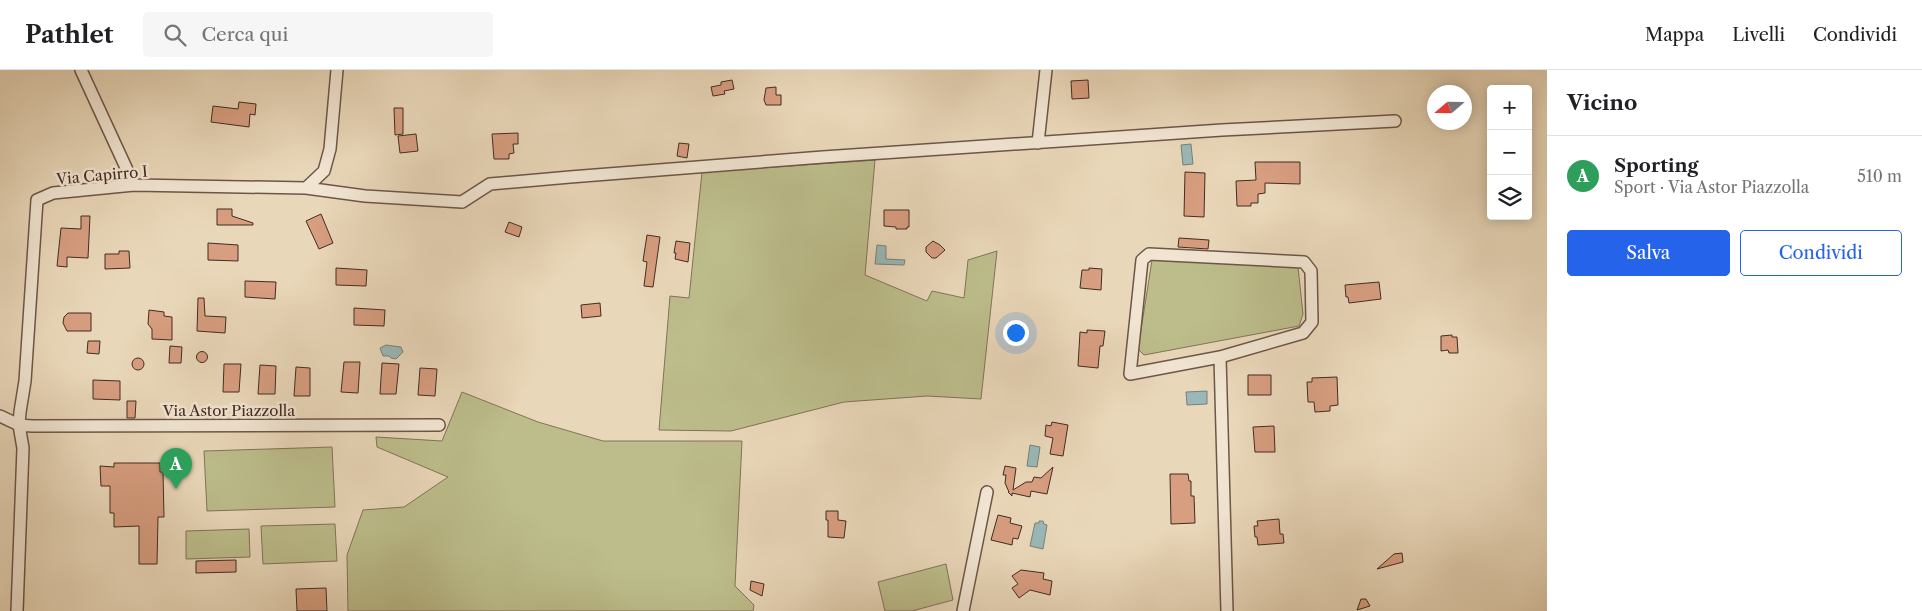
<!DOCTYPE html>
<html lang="it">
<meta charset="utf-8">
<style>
body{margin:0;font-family:"Libre Caslon Text",serif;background:#f6f6f6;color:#202124}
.controls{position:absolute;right:15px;top:15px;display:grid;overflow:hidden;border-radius:5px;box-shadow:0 2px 12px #0003}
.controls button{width:45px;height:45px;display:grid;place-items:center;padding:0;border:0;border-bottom:1px solid #e0e0e0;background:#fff;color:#202124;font:25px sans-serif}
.compass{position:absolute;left:1427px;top:15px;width:45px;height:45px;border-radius:50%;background:#fff;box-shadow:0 2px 12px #0003;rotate:250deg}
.you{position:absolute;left:1015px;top:262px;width:18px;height:18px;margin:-12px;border:4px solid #fff;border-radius:50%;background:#1a73e8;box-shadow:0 0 0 8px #1a73e833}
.badge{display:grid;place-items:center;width:32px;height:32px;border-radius:50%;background:#2563eb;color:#fff;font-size:16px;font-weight:700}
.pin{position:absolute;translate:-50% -41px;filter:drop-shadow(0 1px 2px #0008)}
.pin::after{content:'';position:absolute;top:26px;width:18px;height:15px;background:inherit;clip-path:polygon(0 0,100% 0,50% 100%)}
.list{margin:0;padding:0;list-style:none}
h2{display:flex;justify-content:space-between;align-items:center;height:65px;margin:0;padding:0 20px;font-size:21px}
h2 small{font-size:16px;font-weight:400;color:#757577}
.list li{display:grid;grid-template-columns:32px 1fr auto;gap:15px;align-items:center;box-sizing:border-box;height:80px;padding:0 20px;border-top:1px solid #e0e0e0}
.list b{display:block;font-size:19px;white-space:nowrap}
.list p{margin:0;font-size:16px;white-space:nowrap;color:#757577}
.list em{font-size:16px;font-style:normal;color:#757577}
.actions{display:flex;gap:10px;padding:15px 20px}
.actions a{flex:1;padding:11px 0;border:1px solid #2563eb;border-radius:5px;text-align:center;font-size:18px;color:#2563eb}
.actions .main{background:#2563eb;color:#fff}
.icon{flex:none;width:28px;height:28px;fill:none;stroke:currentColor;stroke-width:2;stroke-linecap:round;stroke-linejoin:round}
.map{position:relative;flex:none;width:1547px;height:541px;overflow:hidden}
header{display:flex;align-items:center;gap:30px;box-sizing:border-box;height:70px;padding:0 25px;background:#fff;border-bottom:1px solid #e0e0e0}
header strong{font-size:24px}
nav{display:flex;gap:28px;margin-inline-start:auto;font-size:18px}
.search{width:350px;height:45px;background:#f6f6f6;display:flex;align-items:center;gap:12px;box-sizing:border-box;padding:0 18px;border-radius:5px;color:#757577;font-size:19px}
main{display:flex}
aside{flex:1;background:#fff}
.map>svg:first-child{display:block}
.green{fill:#bcbd8b;stroke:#807456}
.water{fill:#9ab8b7;stroke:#78807b}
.building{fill:#d79e80;stroke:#442b22}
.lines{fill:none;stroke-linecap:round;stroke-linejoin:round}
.street-casing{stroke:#6d5648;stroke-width:14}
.street{stroke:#f1e5d2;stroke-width:11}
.labels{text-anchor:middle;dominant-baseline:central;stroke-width:5;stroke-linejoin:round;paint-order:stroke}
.street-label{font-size:15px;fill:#442b22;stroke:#f1e5d2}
</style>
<header>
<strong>Pathlet</strong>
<div class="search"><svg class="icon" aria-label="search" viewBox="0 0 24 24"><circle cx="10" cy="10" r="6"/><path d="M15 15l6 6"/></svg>Cerca qui</div>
<nav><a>Mappa</a><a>Livelli</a><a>Condividi</a></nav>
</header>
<main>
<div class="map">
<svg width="1547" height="541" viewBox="0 0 1547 541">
<rect width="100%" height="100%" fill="#e9d7b9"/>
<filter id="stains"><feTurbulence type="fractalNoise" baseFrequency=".004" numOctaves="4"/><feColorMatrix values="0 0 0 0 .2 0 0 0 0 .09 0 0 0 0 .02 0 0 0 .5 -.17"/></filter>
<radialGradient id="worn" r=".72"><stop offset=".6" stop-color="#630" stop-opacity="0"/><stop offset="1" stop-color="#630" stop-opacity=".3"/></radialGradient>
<path class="green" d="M875,90l-10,115 62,26 5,-10 32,7 4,-38 29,-9 -16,148 -54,-3 -83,6 -113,29 -72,-1 11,-134 19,2 13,-126z
M1152,190l146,7 5,47 -4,12 -155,29 -6,-6z
M462,322l76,30 65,19h139l-7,145 19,19 -1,6h-405l-1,-56 16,-45 41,-3 44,-30 -71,-30 -1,-10 66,4z
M332,377l3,60 -128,4 -3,-60z
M335,454l2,37 -74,3 -2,-38z
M249,459l1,28 -64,2v-28z
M946,494l7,36 -41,11h-27l-7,-29z"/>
<path class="water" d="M1191,74l2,20 -10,1 -2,-20z
M877,175l9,1v13l19,1 -1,5 -29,-1z
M386,275l15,2 2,5 -7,7 -5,-1 -2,-2h-6l-3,-8z
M1207,321v13l-20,1 -1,-13z
M1030,375l10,2 -3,20 -10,-1z
M1039,451h4l1,3 3,1 -4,24 -13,-3 5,-23h4z"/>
<path class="building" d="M732,10l2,9 -10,2 1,3 -12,2 -2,-9 10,-2v-3z
M1088,10l1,18 -17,1 -1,-18z
M776,17v8h5v10h-15l-2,-5 2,-12z
M239,32l17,2 -1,11 -5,-1 -1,13 -38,-5 2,-16 25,3z
M394,38h9v26l-8,1z
M518,63v11h-5l1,9 -5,1v5h-15l-2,-25z
M416,64l2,17 -18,2 -2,-17z
M679,73l10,1 -2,14 -10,-2z
M1255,92h45v22l-35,-1v10l-7,1v9h-7v3h-14l-1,-25 20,-1z
M1185,102l20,1 -1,44 -20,-1z
M217,139h15v7l21,7v2h-36z
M884,140h25v17h-2v2h-11v-2l-12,-1z
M321,144l12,29 -14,6 -13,-28z
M81,146h9l-2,42 -21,-1v10l-10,-1 4,-38 20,1z
M509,152l13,5 -3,10 -14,-5z
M647,165l13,2 -7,50 -9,-1 3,-24 -4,-1z
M1179,168l30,2 -1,9 -30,-2z
M676,171l14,2 -2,19 -13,-3 1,-6h-2z
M933,171l7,4 5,5 -9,8h-4l-6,-6v-5z
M208,173l30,2v16l-30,-1z
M119,181h10l1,17 -25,1v-15h14z
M336,198l31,2 -1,16 -30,-1z
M1089,198l13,1 -1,21 -21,-2 2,-18h7z
M245,211l31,1 -1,17 -30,-2z
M1379,212l2,17 -32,4 -1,-6h-2l-1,-12z
M198,228h6l1,18 21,1 -1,16 -28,-2z
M600,233l1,13 -19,2 -1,-13z
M354,238l31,2 -1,16 -30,-1z
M149,240l15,2v4l8,1v23l-20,-1v-10l-4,-5z
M68,243h23v18h-24l-4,-8 1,-6z
M1087,260l18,1 -2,15h-3l-2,22 -20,-2 2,-34 7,1z
M1452,265v2h5l1,16h-9l-1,-3 -7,1v-15z
M88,271h12l-1,13 -12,-1z
M170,276l12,1 -1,16h-12z
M196.5 287a5.5 5.5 0 1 1 11 0a5.5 5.5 0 1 1-11 0Z
M132 294a6 6 0 1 1 12 0a6 6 0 1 1-12 0Z
M344,292h16l-2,31 -17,-1z
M382,293l17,1 -3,30h-16z
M224,294h17l-2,28h-16z
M260,295l16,1 -1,28h-17z
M296,297l14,1v28h-16z
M420,298l17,1 -2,27 -17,-1z
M1248,305h23v20h-23z
M1337,307l1,28 -8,1v5l-15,1 -1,-10h-6l-1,-20h5v-4z
M93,310l27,1v19l-27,-1z
M127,331h9l-1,17h-8z
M1052,352l16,3 -5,31 -13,-2 3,-16 -8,-2 1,-11 5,1z
M1274,356l1,26h-20l-2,-25z
M114,393h46v9h3l1,45h-6l-1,47h-18v-38l-25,1v-14h-4v-27h-9l-1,-20 14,1z
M1005,396l11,2 -3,22 13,-8h6l2,-5 7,1 12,-11 -6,27 -16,-3 -1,6 -18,-4v3l-4,-4h1l-4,-9 1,-8h-3z
M1170,404h18l1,7h2v15h3l1,27 -24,1z
M826,441h12v9l8,1 -2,17 -16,-1v-17h-2z
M998,445l13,3 -1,5 12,3 -4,13 -5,-1 -1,7 -21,-5z
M1279,449l1,15h3l1,9 -26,2 -1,-8h-2l-1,-11h4l-1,-5z
M1402,483l1,9 -26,7 17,-15z
M236,490v12l-40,1v-12z
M1021,500l23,3 -1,6 9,2 -2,14 -20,-5 -11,8 -7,-10 6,-4 -6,-8z
M751,511l13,3 -2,12 -12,-6z
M326,518l1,23h-30l-1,-22z
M1361,529h5l4,7 -13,4z"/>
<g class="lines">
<defs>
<path id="street" d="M81,0l53,115
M1038,73l8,-73
M306,118l59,8 97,6 28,-18 80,-7 253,-20 399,-27 173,-9
M1149,184l155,8 7,9 1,51 -9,11 -83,24 -90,17 12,-114z
M1220,287l7,254
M0,346l19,9 13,1 407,-1
M17,541l6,-163 -4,-23 1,-13 5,-31 12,-181 16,-7 81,-8 172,3 18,-17 6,-22 7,-79
M963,541l24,-119"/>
</defs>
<use href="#street" class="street-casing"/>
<use href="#street" class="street"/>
</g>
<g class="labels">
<g class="street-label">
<text transform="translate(102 105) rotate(-5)">Via Capirro I</text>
<text x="229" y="340">Via Astor Piazzolla</text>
</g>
</g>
<rect width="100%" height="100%" filter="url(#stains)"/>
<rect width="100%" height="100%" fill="url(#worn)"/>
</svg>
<div class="controls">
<button>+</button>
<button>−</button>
<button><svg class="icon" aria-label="layers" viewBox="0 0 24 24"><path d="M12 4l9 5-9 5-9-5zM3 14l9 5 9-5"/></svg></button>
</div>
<svg class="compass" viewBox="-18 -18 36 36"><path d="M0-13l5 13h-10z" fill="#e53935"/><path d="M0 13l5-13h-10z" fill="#757577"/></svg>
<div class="you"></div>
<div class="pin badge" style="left:176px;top:419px;background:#2e9e5b">A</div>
</div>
<aside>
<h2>Vicino<small></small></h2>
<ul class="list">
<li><span class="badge" style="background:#2e9e5b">A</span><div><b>Sporting</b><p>Sport · Via Astor Piazzolla</p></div><em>510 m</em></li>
</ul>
<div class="actions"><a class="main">Salva</a><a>Condividi</a></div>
</aside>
</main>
